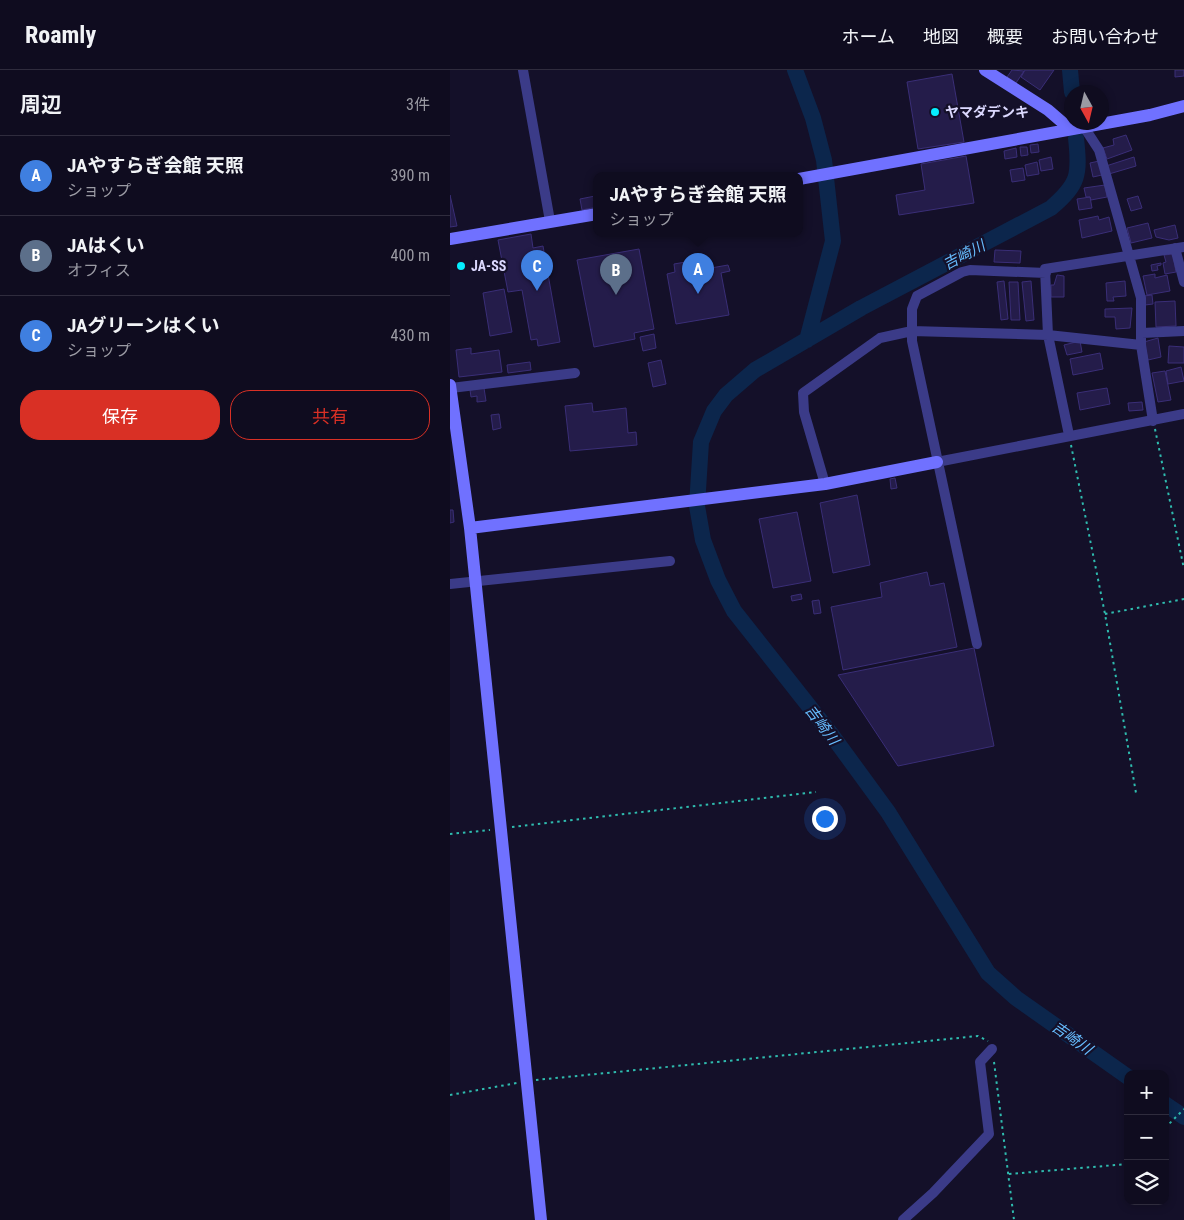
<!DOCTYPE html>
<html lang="ja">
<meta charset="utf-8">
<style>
body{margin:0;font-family:"Roboto Condensed","Noto Sans JP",sans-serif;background:#181528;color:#f1f3f6}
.controls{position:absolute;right:15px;bottom:15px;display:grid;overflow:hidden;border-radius:10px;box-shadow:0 2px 8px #0003}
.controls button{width:45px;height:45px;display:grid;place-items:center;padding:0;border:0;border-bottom:1px solid #2f2c3d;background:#0f0c1f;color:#f1f3f6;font:25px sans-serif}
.compass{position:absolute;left:614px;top:15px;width:45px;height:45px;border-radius:50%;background:#0f0c1f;box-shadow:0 2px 8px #0003;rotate:172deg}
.you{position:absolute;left:374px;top:748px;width:18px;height:18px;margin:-12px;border:4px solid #fff;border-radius:50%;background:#1a73e8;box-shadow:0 0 0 8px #1a73e833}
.badge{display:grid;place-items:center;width:32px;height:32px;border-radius:50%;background:#d93025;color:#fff;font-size:16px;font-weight:700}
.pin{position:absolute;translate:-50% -41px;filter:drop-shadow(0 1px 2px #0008)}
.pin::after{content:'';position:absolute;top:26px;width:18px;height:15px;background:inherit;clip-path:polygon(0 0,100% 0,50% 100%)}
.popup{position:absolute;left:143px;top:102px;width:210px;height:65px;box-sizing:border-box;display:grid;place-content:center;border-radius:10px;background:#0f0c1f;filter:drop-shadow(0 1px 4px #0005);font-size:16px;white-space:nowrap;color:#9b9ba4}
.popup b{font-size:19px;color:#f1f3f6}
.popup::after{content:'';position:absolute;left:50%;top:100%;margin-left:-10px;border:10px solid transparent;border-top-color:#0f0c1f}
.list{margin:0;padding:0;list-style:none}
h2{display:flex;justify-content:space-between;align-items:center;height:65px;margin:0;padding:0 20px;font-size:21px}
h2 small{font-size:16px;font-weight:400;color:#9b9ba4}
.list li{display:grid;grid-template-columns:32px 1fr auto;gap:15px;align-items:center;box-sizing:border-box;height:80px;padding:0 20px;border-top:1px solid #2f2c3d}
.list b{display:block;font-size:19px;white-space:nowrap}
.list p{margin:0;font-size:16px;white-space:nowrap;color:#9b9ba4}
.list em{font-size:16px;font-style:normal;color:#9b9ba4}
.actions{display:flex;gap:10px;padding:15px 20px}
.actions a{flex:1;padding:11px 0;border:1px solid #d93025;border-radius:20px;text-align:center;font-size:18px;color:#d93025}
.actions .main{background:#d93025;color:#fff}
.icon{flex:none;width:28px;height:28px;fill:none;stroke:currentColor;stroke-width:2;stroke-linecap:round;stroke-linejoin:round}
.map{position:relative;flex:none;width:734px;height:1150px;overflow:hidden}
header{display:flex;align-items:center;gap:30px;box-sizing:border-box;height:70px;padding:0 25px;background:#0f0c1f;border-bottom:1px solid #2f2c3d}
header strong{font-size:24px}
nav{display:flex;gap:28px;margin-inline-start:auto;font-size:18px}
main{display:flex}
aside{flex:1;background:#0f0c1f}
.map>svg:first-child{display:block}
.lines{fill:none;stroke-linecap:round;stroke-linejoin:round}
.river{stroke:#0c264c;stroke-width:16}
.building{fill:#241c4a;stroke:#3a2e77}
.path{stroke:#2fbcaf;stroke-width:2;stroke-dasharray:2.5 4;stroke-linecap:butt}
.street{stroke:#3b3b88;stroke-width:10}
.secondary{stroke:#7071ff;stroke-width:12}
.poi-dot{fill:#05eeff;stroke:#141029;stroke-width:2}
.labels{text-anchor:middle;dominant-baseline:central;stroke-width:4.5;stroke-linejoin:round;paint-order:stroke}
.poi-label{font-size:14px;font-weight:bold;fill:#dcd9ff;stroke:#141029;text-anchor:start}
.water-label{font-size:15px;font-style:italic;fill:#67bdff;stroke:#141029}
</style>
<header>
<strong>Roamly</strong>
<nav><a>ホーム</a><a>地図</a><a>概要</a><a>お問い合わせ</a></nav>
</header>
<main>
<aside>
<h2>周辺<small>3件</small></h2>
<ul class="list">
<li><span class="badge" style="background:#3f7fe0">A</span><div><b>JAやすらぎ会館 天照</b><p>ショップ</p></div><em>390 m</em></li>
<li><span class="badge" style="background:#5c6f8a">B</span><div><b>JAはくい</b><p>オフィス</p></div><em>400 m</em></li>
<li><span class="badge" style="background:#3f7fe0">C</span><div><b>JAグリーンはくい</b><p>ショップ</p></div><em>430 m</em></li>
</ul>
<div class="actions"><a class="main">保存</a><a>共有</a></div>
</aside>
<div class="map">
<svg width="734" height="1150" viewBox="0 0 734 1150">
<rect width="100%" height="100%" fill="#141029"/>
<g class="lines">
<path class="river" d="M345,0l18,48 11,42 9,81 -26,99
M620,0l2,22
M626,68c4,37 3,46 -25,70l-190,100 -106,62 -29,25 -12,16 -13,31 -4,64 6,34 15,40 16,31 97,123 57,78 100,161 28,25 112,79
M715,1034l19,13"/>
</g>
<path class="building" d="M562,0l12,1 -8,12 -9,-6z
M575,0h29l-14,20 -19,-13z
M725,0h9v6l-9,1z
M502,4l12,68 -46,7 -11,-67z
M676,65l6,15 -25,9 -4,-11 11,-3 -1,-6z
M588,74l1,8 -8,1 -1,-8z
M570,77h7l1,8 -7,1z
M566,78l1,9 -12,2 -1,-8z
M516,86l8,47 -75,12 -3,-20 29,-5 -4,-26z
M601,87l2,12 -12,2 -2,-11z
M684,87l2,9 -27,8 -3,-8z
M649,91l3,14 -9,2 -3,-14z
M587,92l2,12 -12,2 -2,-11z
M573,98l2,12 -13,2 -2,-12z
M655,115l2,12 -16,3 -1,-3h-4l-2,-9z
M0,125l7,31 -7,1z
M145,126l2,11 -15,3 -2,-11z
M688,126l4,12 -11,3 -4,-12z
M640,127l2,11 -13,2 -2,-11z
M648,146l1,4 10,-3 3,14 -30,7 -3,-18z
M698,153l4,15 -21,5 -4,-15z
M725,155l3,13 -9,2 -13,-3 -2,-7z
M81,164l2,14 10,-2 17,96 -22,4 -1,-7 -6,1 -9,-50 -14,2 -10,-52z
M189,179l15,80 -20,4 1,6 -41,8 -17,-87z
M545,180l26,1 -1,12 -26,-1z
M723,184l3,18 -11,2 -2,-11 3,-1 -2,-7z
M259,188l2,10 17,-3 2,6 -9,2 8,42 -53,9 -9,-50 8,-2 -1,-8z
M711,193v2l-4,1 1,4 -6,1 -1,-6z
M705,204v4l12,-3 3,16 -23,4 -4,-19z
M607,205l7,1v21h-13v-12h3z
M554,211l4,38 -7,1 -4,-38z
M581,211l3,39 -8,1 -4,-39z
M675,211l1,15 -13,1 1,4h-7l-1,-18z
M559,212h9l2,38h-9z
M54,219l8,43 -22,4 -7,-43z
M702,225l1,9 -8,1 -1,-9z
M725,231l1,25 -20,1 -1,-25z
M682,238l-2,20 -14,1 -1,-12h-10v-8z
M204,264l2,14 -13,3 -3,-14z
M708,268l3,19 -13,3 -4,-18z
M630,271l2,11 -15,3 -3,-10z
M719,276l15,1v16h-16z
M21,278v6l28,-4 3,22 -43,5 -3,-27z
M650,283l3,16 -30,6 -3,-16z
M211,290l5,24 -13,3 -5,-24z
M80,292l1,8 -23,3 -1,-8z
M731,297l3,14 -16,3 -2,-13z
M715,301l6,29 -13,2 -6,-29z
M34,318l2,13 -9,1v-6l-6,1 -1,-7z
M657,318l3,16 -30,6 -3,-17z
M692,332l1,8 -14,1 -1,-8z
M142,333l1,9 33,-4 2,25 8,-1 1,13 -67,6 -5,-45z
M49,344l2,14 -8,2 -2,-15z
M445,408l2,10 -6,1 -1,-10z
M407,425l13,70 -37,8 -13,-70z
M0,440h3l1,12 -4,1z
M347,442l14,69 -38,7 -14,-69z
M477,502l3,14 14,-3 13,64 -114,23 -12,-63 51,-10 -2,-14z
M351,524l1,5 -10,2 -1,-5z
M369,530l2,13 -7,1 -2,-13z
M524,578l20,98 -96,20 -60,-91z"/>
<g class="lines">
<path class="path" d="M705,359l29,140
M621,375l34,169 31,179
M655,544l79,-15
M62,757l304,-35
M0,764l40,-4
M544,992l20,158
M86,1010l442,-44 10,5
M0,1025l67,-12
M715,1058l19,-19
M559,1104l119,-10"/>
<path class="street" d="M73,0l27,151
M634,57l15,23 42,148v47l12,76
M725,178l9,34
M692,263l42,-2
M1,318l124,-15
M619,365l-21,-100 -3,-66 139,-22
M487,392l247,-48
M375,414l-21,-72 -1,-19 77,-55 32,-7 136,4 93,10
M0,514l220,-23
M527,574l-65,-303v-32l5,-13 45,-24 8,-2 76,3
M453,1150l30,-27 56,-59 -9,-72 12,-13"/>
<path class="secondary" d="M535,0l63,40 22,19
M349,109l351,-64 34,-9
M0,169l147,-25
M0,315l20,143 71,692
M20,458l355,-44 112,-22"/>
</g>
<g class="poi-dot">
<circle cx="485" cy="42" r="5"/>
<circle cx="11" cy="196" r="5"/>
</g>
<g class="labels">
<g class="poi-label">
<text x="495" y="42">ヤマダデンキ</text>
<text x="21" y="196">JA-SS</text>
</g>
<g class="water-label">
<text transform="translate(514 185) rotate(-28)">吉崎川</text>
<text transform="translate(372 655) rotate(53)">吉崎川</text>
<text transform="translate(622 968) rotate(35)">吉崎川</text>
</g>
</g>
</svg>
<div class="controls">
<button>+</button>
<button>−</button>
<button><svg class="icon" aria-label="layers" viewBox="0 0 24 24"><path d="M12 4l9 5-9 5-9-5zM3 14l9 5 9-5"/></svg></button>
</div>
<svg class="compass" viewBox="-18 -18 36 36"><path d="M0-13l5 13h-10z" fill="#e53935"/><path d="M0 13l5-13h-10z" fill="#9b9ba4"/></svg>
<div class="you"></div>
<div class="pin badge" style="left:248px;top:224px;background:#3f7fe0">A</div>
<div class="popup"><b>JAやすらぎ会館 天照</b>ショップ</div>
<div class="pin badge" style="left:166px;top:225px;background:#5c6f8a">B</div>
<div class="pin badge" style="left:87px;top:221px;background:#3f7fe0">C</div>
</div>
</main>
